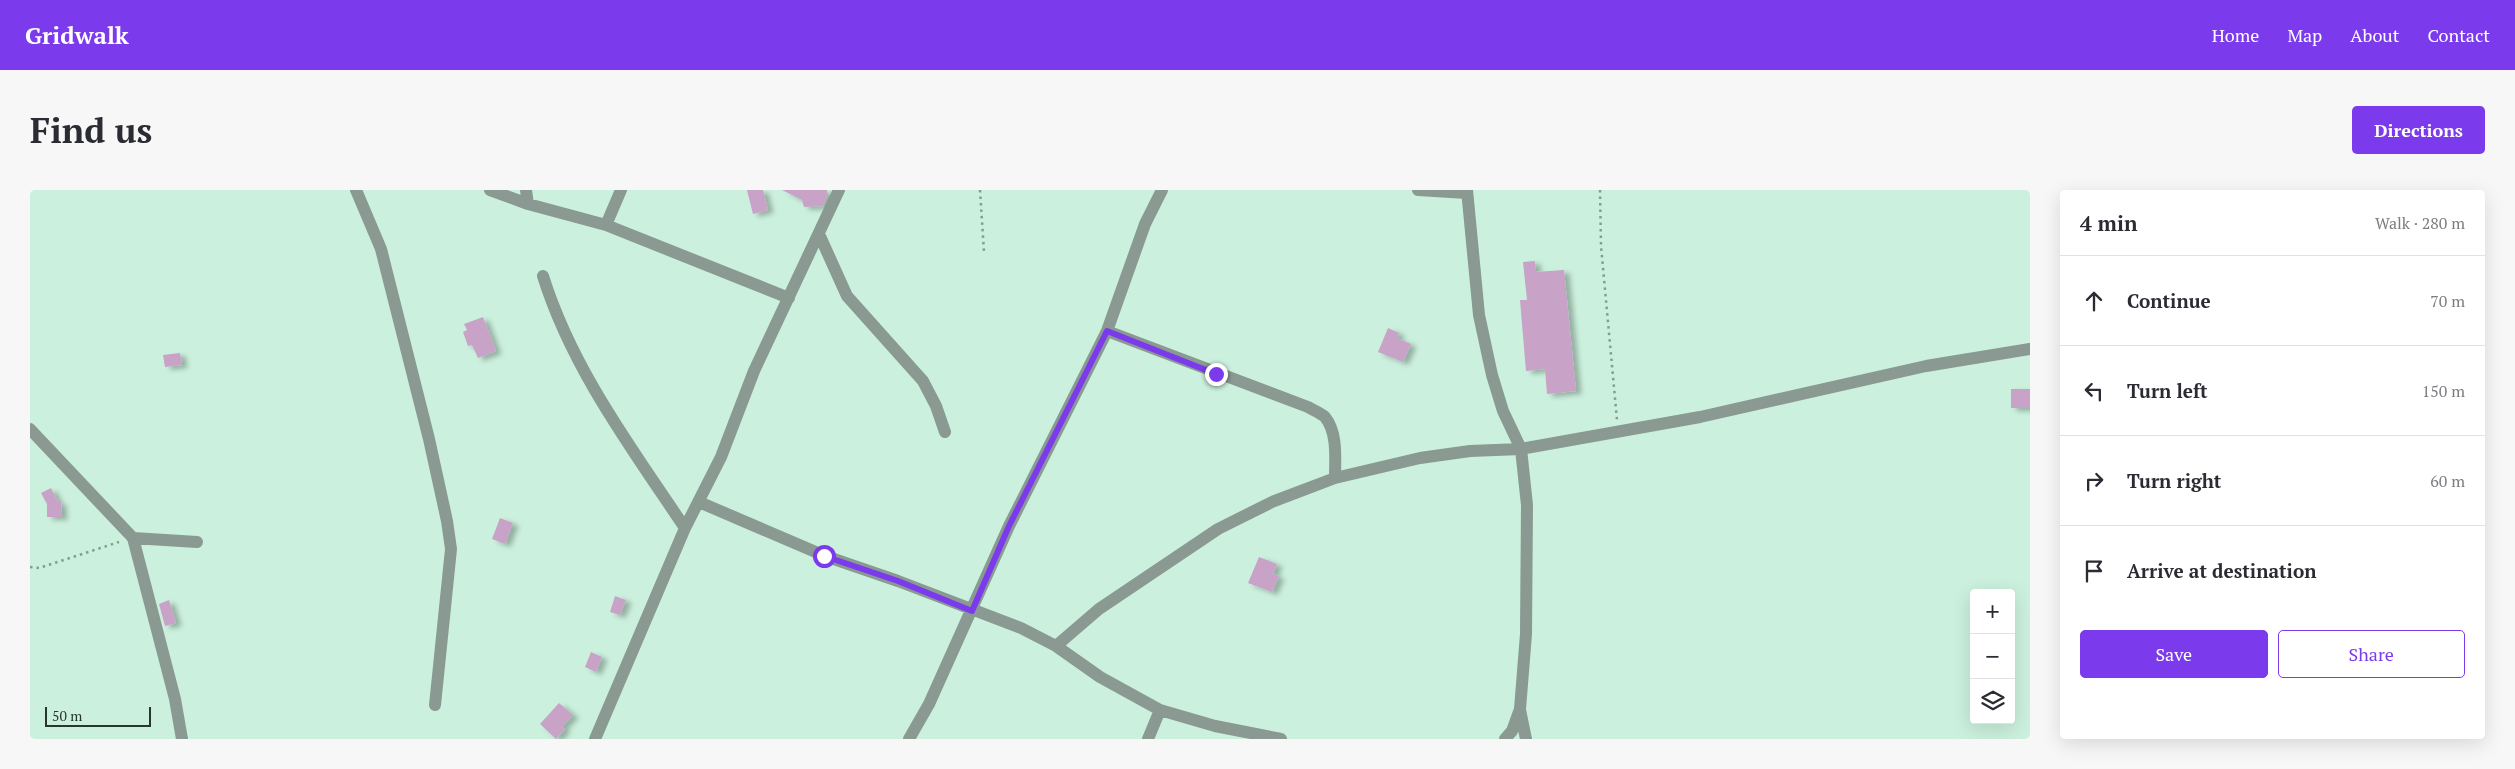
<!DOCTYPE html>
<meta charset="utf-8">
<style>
body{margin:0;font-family:"PT Serif",serif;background:#f7f7f7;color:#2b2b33}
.controls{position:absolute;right:15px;bottom:15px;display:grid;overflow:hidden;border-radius:5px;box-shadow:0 5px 20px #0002}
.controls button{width:45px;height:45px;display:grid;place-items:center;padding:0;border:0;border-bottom:1px solid #e1e1e2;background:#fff;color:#2b2b33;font:25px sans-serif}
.scale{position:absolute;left:15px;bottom:12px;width:106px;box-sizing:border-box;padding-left:5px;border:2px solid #28362f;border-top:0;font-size:14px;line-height:18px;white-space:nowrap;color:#28362f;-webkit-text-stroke:4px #cbf0dd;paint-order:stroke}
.stop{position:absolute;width:15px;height:15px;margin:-11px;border:4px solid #7c3aed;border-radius:50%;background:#fff}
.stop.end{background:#7c3aed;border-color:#fff;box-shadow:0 1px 5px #0008}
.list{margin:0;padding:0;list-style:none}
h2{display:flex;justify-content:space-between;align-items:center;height:65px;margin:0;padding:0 20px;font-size:21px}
h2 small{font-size:16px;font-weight:400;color:#7c7c81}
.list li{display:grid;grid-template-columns:32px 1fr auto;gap:15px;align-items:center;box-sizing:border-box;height:90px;padding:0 20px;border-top:1px solid #e1e1e2}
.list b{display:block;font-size:19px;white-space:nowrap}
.list em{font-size:16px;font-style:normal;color:#7c7c81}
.actions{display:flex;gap:10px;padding:15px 20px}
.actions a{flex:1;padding:11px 0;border:1px solid #7c3aed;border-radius:5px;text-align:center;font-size:18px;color:#7c3aed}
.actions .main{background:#7c3aed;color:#fff}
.icon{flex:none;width:28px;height:28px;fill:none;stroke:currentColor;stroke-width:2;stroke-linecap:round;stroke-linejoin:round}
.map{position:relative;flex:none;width:2000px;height:549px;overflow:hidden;border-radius:5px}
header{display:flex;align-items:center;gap:30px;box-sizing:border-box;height:70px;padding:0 25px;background:#7c3aed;color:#fff}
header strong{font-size:24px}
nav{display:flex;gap:28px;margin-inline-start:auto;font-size:18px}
.intro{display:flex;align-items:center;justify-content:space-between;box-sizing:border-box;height:120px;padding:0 30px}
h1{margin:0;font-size:35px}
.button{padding:12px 22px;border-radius:5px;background:#7c3aed;color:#fff;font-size:18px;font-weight:700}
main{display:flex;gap:30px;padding:0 30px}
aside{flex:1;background:#fff;border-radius:5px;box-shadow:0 5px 20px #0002}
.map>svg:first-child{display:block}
.building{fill:#c8a2c7;filter:url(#shadow)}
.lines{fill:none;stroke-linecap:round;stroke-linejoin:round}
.path{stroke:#839e91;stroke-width:2.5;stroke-dasharray:2.5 4;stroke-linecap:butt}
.street{stroke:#8a9991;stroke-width:12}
.route{stroke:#7c3aed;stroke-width:6}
</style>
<header>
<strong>Gridwalk</strong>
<nav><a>Home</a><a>Map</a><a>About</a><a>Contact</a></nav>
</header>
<div class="intro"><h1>Find us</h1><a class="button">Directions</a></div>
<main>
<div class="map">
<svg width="2000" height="549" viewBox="0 0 2000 549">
<defs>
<filter id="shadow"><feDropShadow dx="5.5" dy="3" stdDeviation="2.5" flood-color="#0004"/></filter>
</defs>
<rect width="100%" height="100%" fill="#cbf0dd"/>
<path class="building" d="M717,0h16l5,20 -15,4z
M752,0h45v6l-4,10 -19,1 -2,-7z
M1505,71l1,11 28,-2 12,121 -29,3 -2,-25 -19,2 -6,-71h7l-4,-38z
M453,127l13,34 -18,7 -6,-13 -4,1 -5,-14 4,-2 -3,-6z
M1358,138l11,5 -2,5 14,6 -8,18 -25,-10z
M150,163l2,12 -17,2 -2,-12z
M1981,199h19v19h-19z
M21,298l7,14h3l1,15h-15v-13l-6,-11z
M470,328l13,5 -8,21 -13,-5z
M1229,367l18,7 -4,10 6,2 -7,16 -24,-9z
M585,406l11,4 -6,15 -10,-3z
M139,410l7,23 -11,3 -6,-22z
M561,462l11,5 -6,15 -11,-5z
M529,513l14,12 -11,12 3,2 -9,10 -16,-15z"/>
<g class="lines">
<path class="path" d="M950,0l4,62
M1570,0l1,56 16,174
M0,377l9,1 80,-26"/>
<path class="street" d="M326,0l25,59 48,190 18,82 4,28 -16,156
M460,0l38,14 78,21 183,73
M496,0l2,14
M1388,0l49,3
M1437,0l12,125 13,60 11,36 18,38 6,56 -1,129 -6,75 -8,22 -7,8
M576,35l15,-35
M789,44l28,62 76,85 13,25 9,26
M513,86c29,93 89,173 142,252
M1077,141l201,76c5,3 13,6 17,10 13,16 10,42 10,61
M0,239l103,109 64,4
M669,312l126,54 73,25 123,47 35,18 44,31 60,33 55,16 66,13
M103,348l42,161 7,40
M1026,456l43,-37 119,-80 54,-27 63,-24 85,-20 50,-7 51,-2 179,-32 226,-51 104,-17
M1490,520l6,29
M565,549l90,-211 36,-71 33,-86 85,-181
M879,549l20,-35 80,-178 98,-195 38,-107 17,-34
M1118,549l12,-29"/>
</g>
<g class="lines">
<path class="route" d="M794,366l74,25 74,30 37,-85 98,-195 109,43"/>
</g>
</svg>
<div class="controls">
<button>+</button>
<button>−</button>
<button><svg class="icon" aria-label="layers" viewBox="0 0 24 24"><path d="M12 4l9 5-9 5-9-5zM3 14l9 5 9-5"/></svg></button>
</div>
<div class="scale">50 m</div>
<div class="stop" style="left:794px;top:366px"></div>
<div class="stop end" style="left:1186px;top:184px"></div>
</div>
<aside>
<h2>4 min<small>Walk · 280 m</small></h2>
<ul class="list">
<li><svg class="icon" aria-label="ahead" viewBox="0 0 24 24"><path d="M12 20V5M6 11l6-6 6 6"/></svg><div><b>Continue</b></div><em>70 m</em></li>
<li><svg class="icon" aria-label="left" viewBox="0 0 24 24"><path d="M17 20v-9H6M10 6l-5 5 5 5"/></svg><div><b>Turn left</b></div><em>150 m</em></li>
<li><svg class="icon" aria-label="right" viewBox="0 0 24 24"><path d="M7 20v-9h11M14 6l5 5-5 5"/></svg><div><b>Turn right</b></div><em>60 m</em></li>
<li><svg class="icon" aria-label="arrive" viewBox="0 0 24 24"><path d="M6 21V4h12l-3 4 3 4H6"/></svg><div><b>Arrive at destination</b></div></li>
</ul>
<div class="actions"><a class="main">Save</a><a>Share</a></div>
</aside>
</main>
